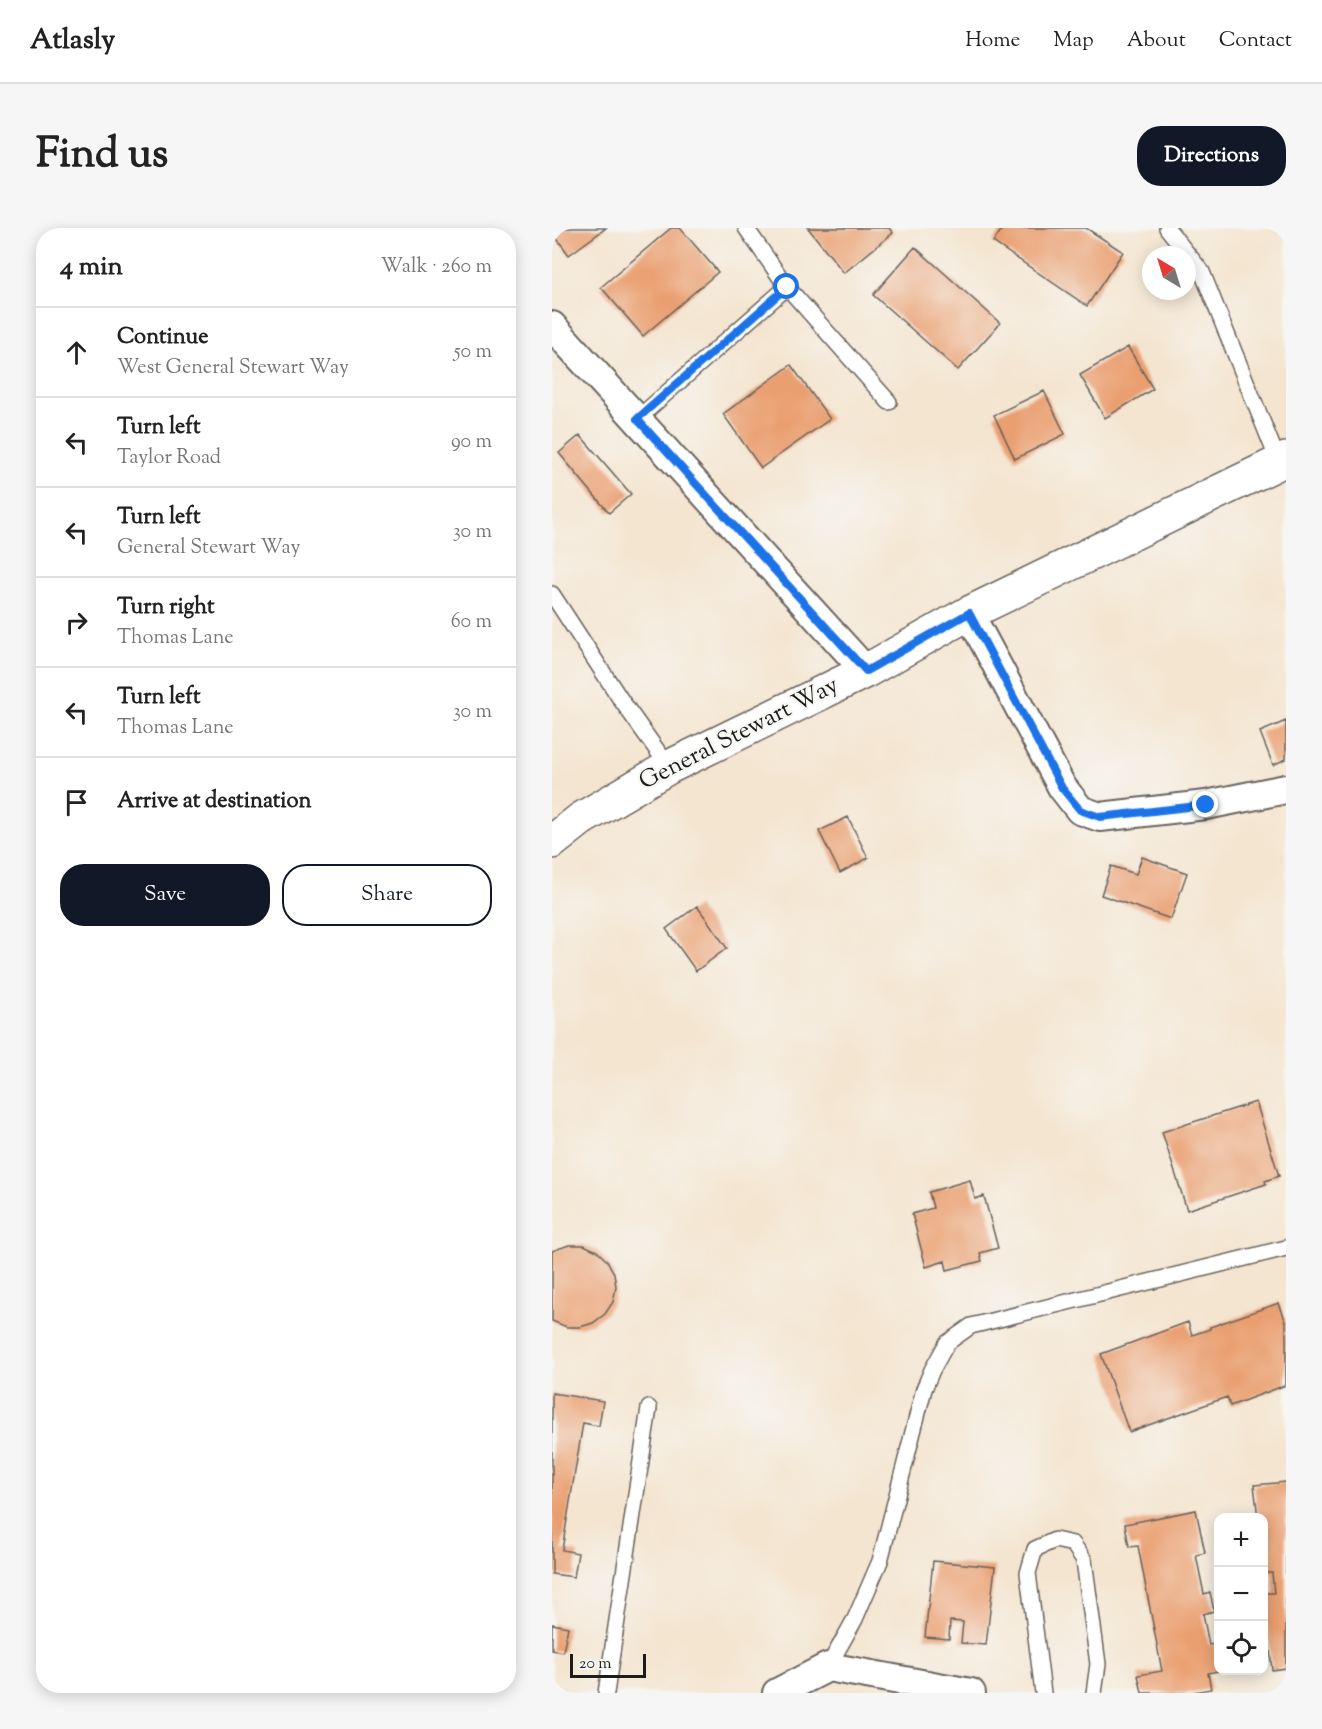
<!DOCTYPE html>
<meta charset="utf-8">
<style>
body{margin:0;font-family:"Sorts Mill Goudy",serif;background:#f6f6f6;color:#222}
.controls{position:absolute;right:18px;bottom:18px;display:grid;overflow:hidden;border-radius:12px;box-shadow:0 3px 15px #0003}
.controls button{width:54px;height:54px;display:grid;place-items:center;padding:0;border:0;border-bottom:2px solid #e0e0e0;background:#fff;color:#222;font:30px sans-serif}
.compass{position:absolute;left:590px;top:18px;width:54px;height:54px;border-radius:50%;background:#fff;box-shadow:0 3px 15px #0003;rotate:322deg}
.scale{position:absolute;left:18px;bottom:15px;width:76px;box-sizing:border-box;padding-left:6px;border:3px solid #1c1c1c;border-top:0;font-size:16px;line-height:21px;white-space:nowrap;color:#1c1c1c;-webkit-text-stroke:4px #f6f6f2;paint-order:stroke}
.stop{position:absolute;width:18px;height:18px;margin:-14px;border:4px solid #1a73e8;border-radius:50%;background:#fff}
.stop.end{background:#1a73e8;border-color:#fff;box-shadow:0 2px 6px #0008}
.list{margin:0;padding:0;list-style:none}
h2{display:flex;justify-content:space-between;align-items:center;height:78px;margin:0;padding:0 24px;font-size:26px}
h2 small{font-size:20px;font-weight:400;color:#767676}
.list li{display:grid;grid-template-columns:39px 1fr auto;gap:18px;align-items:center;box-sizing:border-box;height:90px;padding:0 24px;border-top:2px solid #e0e0e0}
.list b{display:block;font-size:22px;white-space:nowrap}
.list p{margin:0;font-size:20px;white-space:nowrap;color:#767676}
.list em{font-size:20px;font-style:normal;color:#767676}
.actions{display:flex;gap:12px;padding:18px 24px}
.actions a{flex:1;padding:14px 0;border:2px solid #111827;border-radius:24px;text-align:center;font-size:21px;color:#111827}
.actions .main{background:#111827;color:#fff}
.icon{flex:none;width:33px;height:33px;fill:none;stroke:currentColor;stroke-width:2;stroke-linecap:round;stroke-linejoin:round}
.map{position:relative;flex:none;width:734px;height:1465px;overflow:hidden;border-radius:24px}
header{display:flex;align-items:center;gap:36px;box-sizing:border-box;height:84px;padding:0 30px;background:#fff;border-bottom:2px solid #e0e0e0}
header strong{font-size:28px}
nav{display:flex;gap:33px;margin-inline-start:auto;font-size:21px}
.intro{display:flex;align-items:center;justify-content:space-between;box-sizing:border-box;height:144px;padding:0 36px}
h1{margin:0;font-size:42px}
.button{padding:15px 27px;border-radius:24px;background:#111827;color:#fff;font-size:21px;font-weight:700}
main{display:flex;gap:36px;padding:0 36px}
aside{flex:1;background:#fff;border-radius:24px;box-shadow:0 3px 15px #0003}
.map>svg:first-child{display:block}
.building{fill:#ea9f70}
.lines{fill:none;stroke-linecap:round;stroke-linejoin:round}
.service-casing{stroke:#68625b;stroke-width:18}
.minor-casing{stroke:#68625b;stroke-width:32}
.primary-casing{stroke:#68625b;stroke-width:36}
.service{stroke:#fff;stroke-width:15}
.minor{stroke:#fff;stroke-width:28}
.primary{stroke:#fff;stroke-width:33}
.route{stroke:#1a73e8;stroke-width:8}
.labels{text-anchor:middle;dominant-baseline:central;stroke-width:4.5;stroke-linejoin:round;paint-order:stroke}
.street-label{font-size:24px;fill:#1c1c1c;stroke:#f6f6f2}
</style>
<header>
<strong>Atlasly</strong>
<nav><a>Home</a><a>Map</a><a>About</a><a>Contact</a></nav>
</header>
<div class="intro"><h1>Find us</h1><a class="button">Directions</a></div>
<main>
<aside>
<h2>4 min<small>Walk · 260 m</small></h2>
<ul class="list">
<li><svg class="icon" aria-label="ahead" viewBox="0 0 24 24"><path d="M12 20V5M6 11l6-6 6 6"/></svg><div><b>Continue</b><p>West General Stewart Way</p></div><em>50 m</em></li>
<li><svg class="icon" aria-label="left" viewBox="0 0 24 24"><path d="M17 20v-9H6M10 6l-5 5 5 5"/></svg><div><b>Turn left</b><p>Taylor Road</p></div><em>90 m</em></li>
<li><svg class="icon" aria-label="left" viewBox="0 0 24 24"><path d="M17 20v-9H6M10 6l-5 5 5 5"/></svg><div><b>Turn left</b><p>General Stewart Way</p></div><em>30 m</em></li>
<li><svg class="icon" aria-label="right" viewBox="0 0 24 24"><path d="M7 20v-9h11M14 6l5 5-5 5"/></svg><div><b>Turn right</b><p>Thomas Lane</p></div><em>60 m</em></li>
<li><svg class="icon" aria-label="left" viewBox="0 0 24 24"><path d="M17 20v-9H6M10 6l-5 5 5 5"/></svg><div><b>Turn left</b><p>Thomas Lane</p></div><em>30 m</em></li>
<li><svg class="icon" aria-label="arrive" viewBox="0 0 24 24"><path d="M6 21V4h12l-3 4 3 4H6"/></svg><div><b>Arrive at destination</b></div></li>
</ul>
<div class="actions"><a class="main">Save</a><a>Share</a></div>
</aside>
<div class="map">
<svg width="734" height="1465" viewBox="0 0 734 1465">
<rect width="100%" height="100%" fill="#f6f6f2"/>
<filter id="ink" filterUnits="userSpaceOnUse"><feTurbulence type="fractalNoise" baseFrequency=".0167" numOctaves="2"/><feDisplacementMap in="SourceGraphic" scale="12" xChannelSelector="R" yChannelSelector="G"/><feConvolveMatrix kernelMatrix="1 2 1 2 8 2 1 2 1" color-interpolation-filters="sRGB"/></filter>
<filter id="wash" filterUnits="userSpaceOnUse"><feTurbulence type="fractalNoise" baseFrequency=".008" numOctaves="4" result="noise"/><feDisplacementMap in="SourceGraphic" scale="24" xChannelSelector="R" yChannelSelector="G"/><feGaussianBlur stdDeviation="1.35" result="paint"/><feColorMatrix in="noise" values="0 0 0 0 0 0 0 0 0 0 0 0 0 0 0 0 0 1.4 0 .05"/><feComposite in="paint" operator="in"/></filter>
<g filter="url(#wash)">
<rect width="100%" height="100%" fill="#f4e5d0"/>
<g id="blocks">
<path class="building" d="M0,0h54l-37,27 -17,-23z
M119,0h9l38,44 -75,64 -42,-49z
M256,0h81l4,5 -49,40z
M451,0h83l37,24 -36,54 -94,-64z
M363,19l85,76 -42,47 -85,-75z
M576,119l25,42 -48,29 -25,-43z
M239,137l39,54 -69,49 -38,-54z
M492,163l21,43 -50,25 -21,-44z
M28,207l51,59 -22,19 -50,-60z
M734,493v38l-13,6 -13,-33z
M296,589l20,41 -28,15 -21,-42z
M590,629l45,16 -16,46 -70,-24 10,-29 25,8z
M145,678l30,42 -31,23 -30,-42z
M704,874l23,74 -14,5 1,3 -79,26 -25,-78z
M418,952l5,19 9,-3 14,52 -18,5 2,8 -35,9 -2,-9 -19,6 -14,-53 21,-6 -4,-16z
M17,1017h15l13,6 10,10 7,12 2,14 -3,15 -8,12 -12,9 -13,4h-13l-15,-6v-70z
M727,1075l7,19v63l-56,21 -3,-9 -98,35 -28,-78 87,-32 4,13 18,-6v-2z
M0,1165l51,8 -4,25 -16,-3 -21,127 16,3 -4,24 -22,-3z
M734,1254v186l-14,2 -8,-77h10l-2,-20h-8v-55h-6l-4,-33z
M644,1282l9,43 -9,2 8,39 6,-2 4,19 -11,3 6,31 6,-1 3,27 -10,2 3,16 -23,4h-46l-4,-18 24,-4 -24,-125 -9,1 -4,-23z
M381,1333l62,6 -9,78 -25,-2 2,-21 -13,-1 -1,18 -24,-2z
M0,1396l16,3 -5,25 -11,-2z"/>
</g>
</g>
<g filter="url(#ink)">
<use href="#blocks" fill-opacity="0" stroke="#68625b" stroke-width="1.5"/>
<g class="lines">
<defs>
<path id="service" d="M194,0l41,59 102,115
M615,0l35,44 77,191
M85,191l150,-132
M0,366l69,106 48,67
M276,1439l27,-48 25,-58 44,-172 8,-19 15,-27 24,-17 315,-78
M54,1465l43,-285
M491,1465l-15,-120 7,-24 20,-9 18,4 11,16 14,104 -4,29"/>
<path id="minor" d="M0,98l314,345
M417,385l93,174 18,23 20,7 106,-12 80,-16
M225,1465l51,-26 143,26"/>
<path id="primary" d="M0,614l29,-23 88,-52 197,-96 103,-58 317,-154"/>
</defs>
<use href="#service" class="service-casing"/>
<use href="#minor" class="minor-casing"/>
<use href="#primary" class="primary-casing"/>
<use href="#service" class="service"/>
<use href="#minor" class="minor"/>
<use href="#primary" class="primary"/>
</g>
</g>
<g class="lines" filter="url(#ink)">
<path class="route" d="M235,59l-150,132 229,252 103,-58 93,175 18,22 20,7 106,-12"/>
</g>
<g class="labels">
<g class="street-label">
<text transform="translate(187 506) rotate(-27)">General Stewart Way</text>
</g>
</g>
</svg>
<div class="controls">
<button>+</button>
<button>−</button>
<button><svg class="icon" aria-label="locate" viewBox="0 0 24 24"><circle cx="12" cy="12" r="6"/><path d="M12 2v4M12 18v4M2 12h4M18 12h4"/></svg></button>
</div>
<svg class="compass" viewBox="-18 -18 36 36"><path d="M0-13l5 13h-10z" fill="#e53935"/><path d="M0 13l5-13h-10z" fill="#767676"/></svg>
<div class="scale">20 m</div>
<div class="stop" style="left:235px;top:59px"></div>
<div class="stop end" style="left:654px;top:577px"></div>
</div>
</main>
